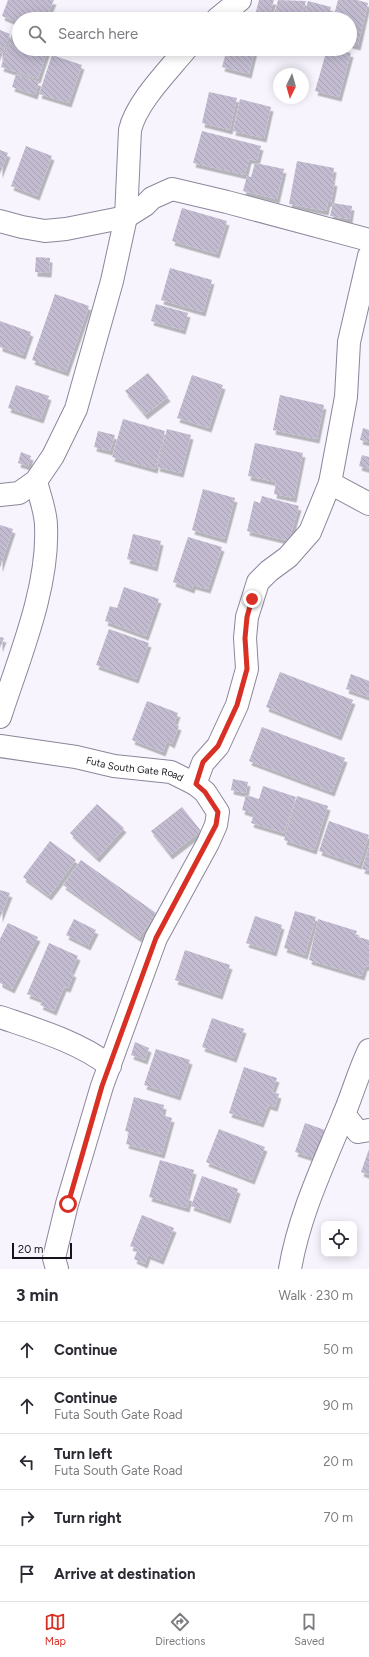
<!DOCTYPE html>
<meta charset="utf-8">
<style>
body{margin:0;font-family:Figtree,sans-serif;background:#f7f7f7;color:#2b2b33}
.controls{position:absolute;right:12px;bottom:12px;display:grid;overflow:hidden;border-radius:8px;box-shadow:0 2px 10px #0003}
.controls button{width:36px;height:36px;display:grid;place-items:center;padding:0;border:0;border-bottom:1px solid #e1e1e2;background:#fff;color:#2b2b33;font:20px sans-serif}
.compass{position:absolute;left:273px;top:68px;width:36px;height:36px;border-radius:50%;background:#fff;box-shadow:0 2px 10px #0003;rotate:185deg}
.scale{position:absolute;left:12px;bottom:10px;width:60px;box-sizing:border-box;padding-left:4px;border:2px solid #16141b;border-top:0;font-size:11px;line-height:14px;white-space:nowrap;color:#16141b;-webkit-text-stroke:3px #f7f4fd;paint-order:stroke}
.stop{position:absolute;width:12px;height:12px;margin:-9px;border:3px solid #d93025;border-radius:50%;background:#fff}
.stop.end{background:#d93025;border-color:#fff;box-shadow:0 1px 4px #0008}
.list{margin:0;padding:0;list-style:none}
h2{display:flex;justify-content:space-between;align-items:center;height:52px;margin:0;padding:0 16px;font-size:17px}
h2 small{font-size:13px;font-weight:400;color:#7c7c81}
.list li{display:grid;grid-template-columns:26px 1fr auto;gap:12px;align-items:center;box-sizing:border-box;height:56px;padding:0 16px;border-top:1px solid #e1e1e2}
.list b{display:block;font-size:15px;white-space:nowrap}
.list p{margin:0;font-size:13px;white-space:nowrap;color:#7c7c81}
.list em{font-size:13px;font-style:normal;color:#7c7c81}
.icon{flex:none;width:22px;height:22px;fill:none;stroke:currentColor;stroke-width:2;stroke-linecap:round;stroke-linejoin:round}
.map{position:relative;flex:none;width:369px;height:1269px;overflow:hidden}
.search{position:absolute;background:#fff;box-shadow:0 2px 10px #0003;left:12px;right:12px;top:12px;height:44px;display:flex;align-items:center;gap:10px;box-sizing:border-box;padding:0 14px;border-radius:22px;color:#7c7c81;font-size:15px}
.sheet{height:332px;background:#fff}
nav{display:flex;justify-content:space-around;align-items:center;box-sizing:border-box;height:56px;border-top:1px solid #e1e1e2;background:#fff;font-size:11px;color:#7c7c81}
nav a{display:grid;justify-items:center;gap:2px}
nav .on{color:#d93025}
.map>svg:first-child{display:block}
.building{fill:url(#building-back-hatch);filter:url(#shadow)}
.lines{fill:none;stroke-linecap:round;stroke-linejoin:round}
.street-casing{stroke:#8c869a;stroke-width:24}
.street{stroke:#fff;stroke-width:22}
.route{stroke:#d93025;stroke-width:5}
.labels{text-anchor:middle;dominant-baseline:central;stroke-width:3;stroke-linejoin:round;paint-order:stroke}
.street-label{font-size:10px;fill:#16141b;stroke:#f7f4fd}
</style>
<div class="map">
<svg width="369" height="1269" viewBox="0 0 369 1269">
<defs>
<pattern id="building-back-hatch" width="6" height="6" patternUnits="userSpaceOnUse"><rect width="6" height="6" fill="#c3bcd1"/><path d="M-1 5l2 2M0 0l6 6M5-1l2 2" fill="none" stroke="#a7a1b3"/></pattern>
<filter id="shadow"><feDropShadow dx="2.5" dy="4.5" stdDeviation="0" flood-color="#0004"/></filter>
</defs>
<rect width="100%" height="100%" fill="#f7f4fd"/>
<path class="building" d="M8,0h46l-8,19h-27v4l-17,-7z
M259,0h15l-6,19h-14z
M278,0l28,1 -5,18h-28z
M338,0h19l11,3 -10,43 -8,-2v-25h-17z
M308,1l23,6 -3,12h-25z
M0,30l10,4 -10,27z
M12,34l7,3v12h29l-10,30 -37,-12z
M227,49h28l-6,25 -27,-7z
M327,49h10l14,4 -12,44 -24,-6z
M52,55l30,10 -13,38 -30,-9z
M16,74l23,8 -4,13 -23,-8z
M209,92l28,6 -7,32 -28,-7z
M240,99l31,8 -7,31 -31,-7z
M202,131l59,15 -4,15 -8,-2 -4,16 -52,-12z
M26,146l26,10 -15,40 -26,-10z
M0,150l8,3 -8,21z
M297,161l37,7 -2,13 3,1 -4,20h-3l-2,9 -37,-7z
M255,163l29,6 -7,30 -34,-8 4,-15 4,1z
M333,203l19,3 -2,13 -20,-3z
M182,208l45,13 -10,33 -45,-13z
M36,257l14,1 -1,15 -14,-1z
M170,268l42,12 -9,32 -42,-12z
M55,294l34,12 -23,66 -34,-12z
M156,304l32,9 -5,17 -32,-9z
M0,321l31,11 -8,23 -23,-8z
M148,373l20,24 -23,18 -20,-24z
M192,375l31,10 -14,43 -32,-10z
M16,385l33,11 -8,23 -33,-11z
M280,395l44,10 -7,34 -44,-9z
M123,419l42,12 -10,38 -43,-12z
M363,428l6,2v12l-9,-2z
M167,429l24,6 -10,38 -24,-6z
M98,431l17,4 -5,16 -16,-4z
M255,443l48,10 -9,45 -20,-4 2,-12 -28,-6z
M21,452l10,4 -3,10 -10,-3z
M362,455l7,2v12l-10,-3z
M203,489l32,9 -11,41 -32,-9z
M262,496l37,10 -10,35 -42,-10 7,-30 6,2z
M0,525l13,4 -13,39z
M133,534l28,7 -6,26 -28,-8z
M188,537l34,10 -14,42 -15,-4 -1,4 -19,-7z
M124,587l35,12 -13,37 -41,-15 5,-15 7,2z
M109,629l40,14 -13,36 -40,-14z
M0,637l4,1 -4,10z
M280,672l73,28 -14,36 -73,-29z
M351,674l18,7v16l-23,-8z
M147,701l31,12 -4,11 5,2 -7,18 -5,-3 -4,11 -31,-12z
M262,727l83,31 -13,34 -83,-31z
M233,779l15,3 -2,11 -15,-3z
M263,786l33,11 -12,36 -33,-10 3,-9 -12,-4 4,-15 13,4z
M297,796l31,10 -14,44 -30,-10z
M97,804l27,24 -27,30 -27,-25z
M182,807l19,24 -31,24 -19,-24z
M329,821l40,14 -10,30 -40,-14z
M50,841l26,19 -27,36 -26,-19z
M369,846v25l-7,-2z
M81,860l75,53 -17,25 -76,-53z
M0,890l10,3 -10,25z
M295,911l21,6 -11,38 -21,-7z
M255,916l27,9 -8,27 -28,-9z
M74,919l22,11 -8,16 -22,-11z
M318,919l39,12 -2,5 14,4v27l-4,-1 -3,10 -53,-16z
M8,923l30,14 -26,52 -12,-6v-44z
M49,943l29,13 -7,16 3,1 -6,15 -4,-1 -10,24 -14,-6 3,-5 -16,-6z
M185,950l45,15 -10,30 -45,-15z
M212,1018l32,11 -10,29 -32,-11z
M135,1042l14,6 -4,12 -14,-5z
M156,1049l34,11 -12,36 -34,-11z
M244,1067l33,11 -5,14 7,2 -4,13 -7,-2 -7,18 -32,-10z
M134,1097l30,8 -2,10 10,3 -10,36 -36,-10 3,-12 -4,-1z
M305,1123l20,7 -11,28 -19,-6z
M219,1129l46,18 -13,33 -46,-18z
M369,1149v26l-8,-3z
M160,1160l34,10 -7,26 3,1 -3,11 -38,-11z
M202,1176l36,13 -10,30 -37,-13z
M142,1215l32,13 -13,32 -13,-5 -3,9 -11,-5 4,-10 -8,-3z"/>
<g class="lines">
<defs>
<g id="street">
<path d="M217,19l23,-19"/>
<path d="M0,221l22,6 23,4 21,-2 60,-12 19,-12 7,-7 20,-9 55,13 142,38"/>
<path d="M330,483l39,21"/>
<path d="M0,495l19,-2 17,-12 17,-25 23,-47 36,-128 14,-64 4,-87c6,-27 38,-59 56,-81"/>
<path d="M0,717c19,-59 49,-129 46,-191 0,-15 -7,-31 -10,-45"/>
<path id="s1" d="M0,746l76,11 38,9 57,6 24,12 10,8 13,20 -2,13 -8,18 -52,95 -54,148 -35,118 -13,54 3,11"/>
<path d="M195,784l8,-21 15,-17 19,-41 10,-36 -2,-31 2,-21 11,-35 11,-11 19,-14 22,-25 20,-49 16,-86 3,-55 20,-86"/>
<path d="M0,1017c38,13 79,25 110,49"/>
<path d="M344,1114l14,18 11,-2"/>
<path d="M290,1269c9,-53 32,-101 52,-150 10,-23 16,-46 27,-69"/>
</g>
</defs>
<use href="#street" class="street-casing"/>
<use href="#street" class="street"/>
</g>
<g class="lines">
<path class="route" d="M68,1204l34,-118 54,-148 60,-113 2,-13 -13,-20 -9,-8 7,-22 15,-16 19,-41 10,-36 -2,-31 2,-21 5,-18"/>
</g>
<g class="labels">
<g class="street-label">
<text stroke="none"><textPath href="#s1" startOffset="137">Futa South Gate Road</textPath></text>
</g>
</g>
</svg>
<div class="controls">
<button><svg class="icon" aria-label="locate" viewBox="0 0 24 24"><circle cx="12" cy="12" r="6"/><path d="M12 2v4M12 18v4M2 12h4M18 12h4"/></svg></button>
</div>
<svg class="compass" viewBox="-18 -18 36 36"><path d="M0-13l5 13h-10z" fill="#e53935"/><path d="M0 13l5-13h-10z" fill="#7c7c81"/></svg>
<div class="scale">20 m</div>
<div class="stop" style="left:68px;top:1204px"></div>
<div class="stop end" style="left:252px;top:599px"></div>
<div class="search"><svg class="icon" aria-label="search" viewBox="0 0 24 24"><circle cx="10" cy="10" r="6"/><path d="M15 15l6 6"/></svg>Search here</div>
</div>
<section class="sheet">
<h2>3 min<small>Walk · 230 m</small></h2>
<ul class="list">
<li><svg class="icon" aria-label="ahead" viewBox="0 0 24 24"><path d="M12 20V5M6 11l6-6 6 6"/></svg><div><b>Continue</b></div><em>50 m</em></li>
<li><svg class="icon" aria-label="ahead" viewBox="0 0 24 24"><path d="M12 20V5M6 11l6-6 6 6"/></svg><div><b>Continue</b><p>Futa South Gate Road</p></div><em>90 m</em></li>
<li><svg class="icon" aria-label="left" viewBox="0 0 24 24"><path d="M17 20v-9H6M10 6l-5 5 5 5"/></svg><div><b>Turn left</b><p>Futa South Gate Road</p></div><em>20 m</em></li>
<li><svg class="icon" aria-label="right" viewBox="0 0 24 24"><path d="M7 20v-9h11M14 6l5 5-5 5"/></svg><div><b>Turn right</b></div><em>70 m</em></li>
<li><svg class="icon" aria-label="arrive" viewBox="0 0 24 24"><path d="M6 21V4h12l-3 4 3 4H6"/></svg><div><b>Arrive at destination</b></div></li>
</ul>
</section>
<nav>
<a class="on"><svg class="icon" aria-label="map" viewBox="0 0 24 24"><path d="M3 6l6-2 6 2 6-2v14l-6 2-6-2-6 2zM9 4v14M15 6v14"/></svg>Map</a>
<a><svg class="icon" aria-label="directions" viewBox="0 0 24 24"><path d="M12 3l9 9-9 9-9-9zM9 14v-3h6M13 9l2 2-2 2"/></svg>Directions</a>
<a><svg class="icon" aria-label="saved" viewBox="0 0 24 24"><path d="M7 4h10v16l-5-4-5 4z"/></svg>Saved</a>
</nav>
